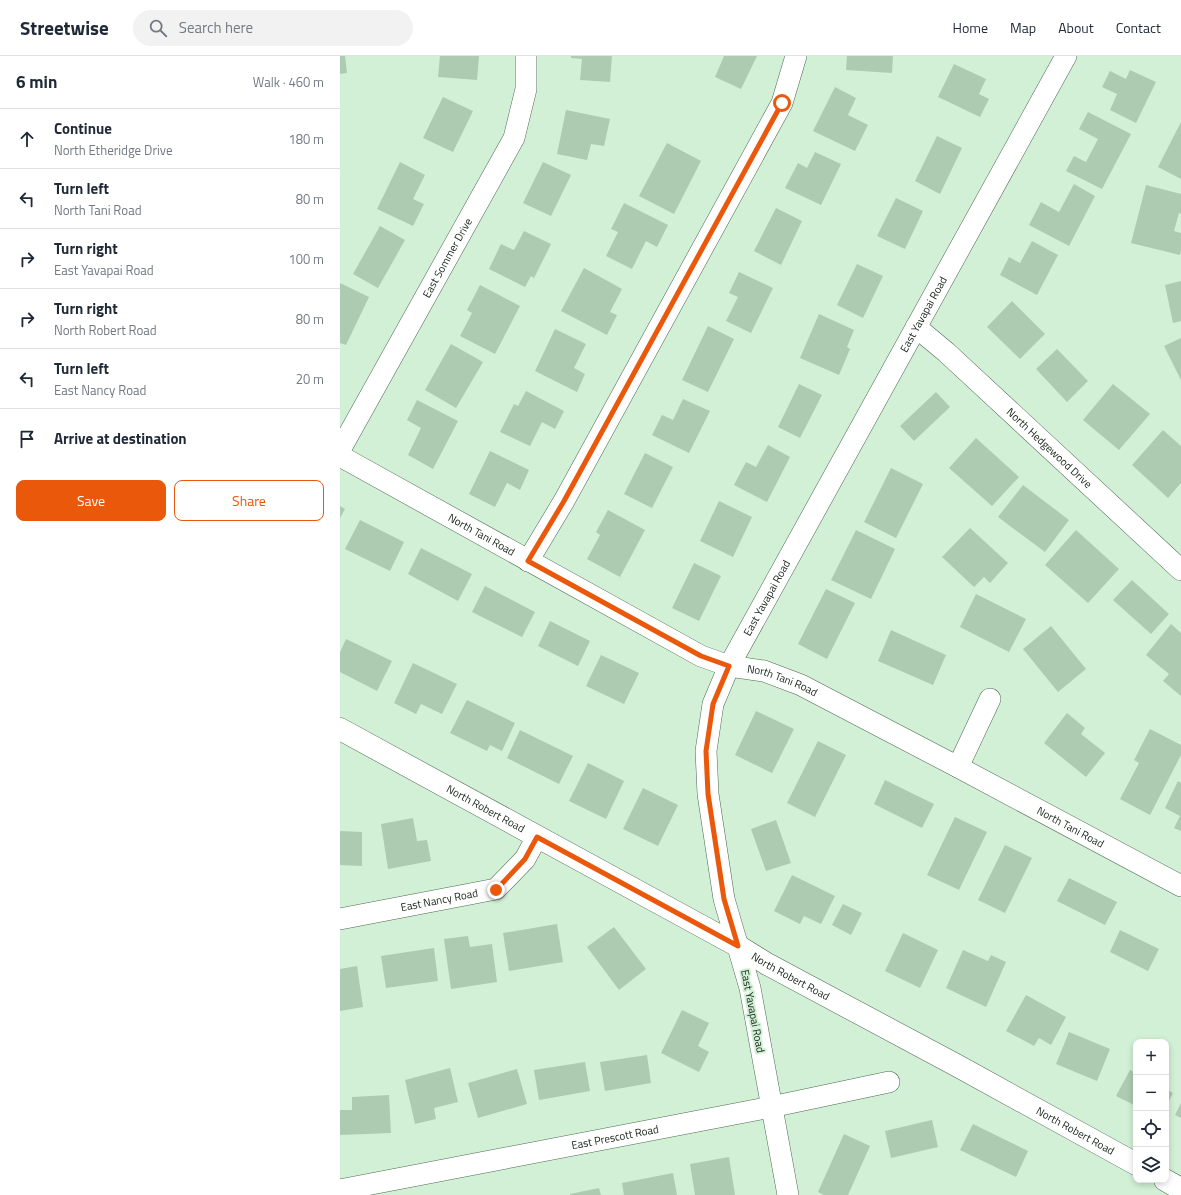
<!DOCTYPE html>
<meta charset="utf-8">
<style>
body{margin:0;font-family:"Titillium Web",sans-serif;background:#f2f2f3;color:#1f2937}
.controls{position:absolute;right:12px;bottom:12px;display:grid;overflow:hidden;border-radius:8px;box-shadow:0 2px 6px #0003}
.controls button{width:36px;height:36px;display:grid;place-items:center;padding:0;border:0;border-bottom:1px solid #e0e1e3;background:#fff;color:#1f2937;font:20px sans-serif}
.stop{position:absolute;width:12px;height:12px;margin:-9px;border:3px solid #ea580c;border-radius:50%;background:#fff}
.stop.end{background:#ea580c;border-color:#fff;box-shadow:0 1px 4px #0008}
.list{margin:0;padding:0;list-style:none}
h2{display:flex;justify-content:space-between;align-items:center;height:52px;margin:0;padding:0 16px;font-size:17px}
h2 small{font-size:13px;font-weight:400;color:#747a83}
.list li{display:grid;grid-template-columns:26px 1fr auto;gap:12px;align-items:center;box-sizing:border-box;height:60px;padding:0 16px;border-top:1px solid #e0e1e3}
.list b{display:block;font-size:15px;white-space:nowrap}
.list p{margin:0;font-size:13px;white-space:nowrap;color:#747a83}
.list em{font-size:13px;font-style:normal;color:#747a83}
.actions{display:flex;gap:8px;padding:12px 16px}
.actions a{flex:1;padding:9px 0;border:1px solid #ea580c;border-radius:8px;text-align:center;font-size:14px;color:#ea580c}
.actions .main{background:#ea580c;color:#fff}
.icon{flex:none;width:22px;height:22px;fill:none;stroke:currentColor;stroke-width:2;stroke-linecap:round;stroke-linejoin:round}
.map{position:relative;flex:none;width:841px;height:1139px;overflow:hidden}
header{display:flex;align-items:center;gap:24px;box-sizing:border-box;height:56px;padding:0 20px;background:#fff;border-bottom:1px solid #e0e1e3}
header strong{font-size:19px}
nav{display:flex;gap:22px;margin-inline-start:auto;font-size:14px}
.search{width:280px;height:36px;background:#f2f2f3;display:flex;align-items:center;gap:10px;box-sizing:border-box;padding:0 14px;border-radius:22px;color:#747a83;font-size:15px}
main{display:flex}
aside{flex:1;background:#fff}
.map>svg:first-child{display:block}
.building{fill:#adcbb0}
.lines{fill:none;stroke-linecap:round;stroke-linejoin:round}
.minor-casing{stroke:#4e6951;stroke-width:22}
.secondary-casing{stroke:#4e6951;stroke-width:23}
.minor{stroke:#fff;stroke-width:21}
.secondary{stroke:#fff;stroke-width:22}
.route{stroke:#ea580c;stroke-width:5}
.labels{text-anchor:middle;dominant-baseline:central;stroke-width:4;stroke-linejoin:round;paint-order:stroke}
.street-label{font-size:11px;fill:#172319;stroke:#d1f0d5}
</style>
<header>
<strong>Streetwise</strong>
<div class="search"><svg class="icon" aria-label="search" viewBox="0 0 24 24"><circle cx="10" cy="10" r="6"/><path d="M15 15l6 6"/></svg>Search here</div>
<nav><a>Home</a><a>Map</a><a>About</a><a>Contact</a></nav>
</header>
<main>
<aside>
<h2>6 min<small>Walk · 460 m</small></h2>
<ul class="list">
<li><svg class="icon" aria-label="ahead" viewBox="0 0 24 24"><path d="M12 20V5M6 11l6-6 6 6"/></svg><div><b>Continue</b><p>North Etheridge Drive</p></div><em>180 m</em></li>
<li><svg class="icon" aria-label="left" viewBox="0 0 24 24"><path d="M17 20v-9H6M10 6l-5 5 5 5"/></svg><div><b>Turn left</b><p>North Tani Road</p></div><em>80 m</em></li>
<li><svg class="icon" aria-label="right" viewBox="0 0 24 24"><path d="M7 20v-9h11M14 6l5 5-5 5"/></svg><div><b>Turn right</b><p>East Yavapai Road</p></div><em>100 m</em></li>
<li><svg class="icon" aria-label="right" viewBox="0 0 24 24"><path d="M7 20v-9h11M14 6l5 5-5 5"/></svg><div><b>Turn right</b><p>North Robert Road</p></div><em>80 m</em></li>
<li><svg class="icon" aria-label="left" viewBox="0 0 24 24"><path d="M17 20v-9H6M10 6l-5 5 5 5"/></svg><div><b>Turn left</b><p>East Nancy Road</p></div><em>20 m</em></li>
<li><svg class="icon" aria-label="arrive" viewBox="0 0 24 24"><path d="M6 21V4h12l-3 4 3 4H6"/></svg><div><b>Arrive at destination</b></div></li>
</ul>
<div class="actions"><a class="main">Save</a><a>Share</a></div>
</aside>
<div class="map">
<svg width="841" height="1139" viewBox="0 0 841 1139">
<rect width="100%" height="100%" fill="#d1f0d5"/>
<path class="building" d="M0,0h5l2,17 -7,1z
M100,0h39l-2,24 -39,-3z
M231,0h41l-2,26 -30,-2 2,-21 -11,-1z
M384,0h33l-16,33 -26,-12z
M507,0h46l-1,17 -46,-3z
M614,8l32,15 -7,15 10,5 -9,18 -42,-20z
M790,14l26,12 -20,41 -26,-13 7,-16 -15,-7 8,-16 16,8z
M495,31l21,11 -8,17 20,10 -13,26 -42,-20z
M103,41l30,14 -20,41 -30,-14z
M226,54l44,9 -6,27 -13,-2 -4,16 -30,-6z
M748,56l43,22 -29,55 -36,-18 8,-15 12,6 12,-23 -19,-10z
M841,66v57l-23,-12z
M597,80l25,12 -22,46 -25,-13z
M327,87l34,18 -27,53 -35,-18z
M475,96l26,12 -20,41 -36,-17 13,-25 9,5z
M60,106l25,13 -12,24 11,5 -11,22 -36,-17z
M203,106l28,13 -20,41 -28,-13z
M734,128l21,12 -26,50 -40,-21 12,-23 18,10z
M806,129l35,9v20l-2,-1 -5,18 7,2v17l-1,5 -49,-12z
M556,142l27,13 -18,38 -28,-13z
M284,147l44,22 -11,22 -11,-6 -14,28 -26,-13 12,-24 -7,-3z
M436,152l26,13 -21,44 -27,-14z
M40,170l25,14 -27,48 -25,-14z
M184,175l27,13 -17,34 -3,-2 -6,11 -36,-18 12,-25 13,6z
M692,185l26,14 -21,40 -37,-20 9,-18 11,6z
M517,208l26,12 -20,42 -26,-13z
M244,212l38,21 -12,23 7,3 -10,20 -46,-24z
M399,216l34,16 -22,45 -25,-12 12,-24 -9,-4z
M841,225v40l-8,2 -8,-38z
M0,227l29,14 -23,48 -6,-2z
M140,229l40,21 -25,48 -35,-18 12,-23 -5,-3z
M672,245l33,33 -25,25 -33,-32z
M479,258l35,16 -7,17 3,2 -11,26 -39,-17z
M368,270l26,13 -26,53 -26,-12z
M215,273l31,15 -12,24 11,6 -8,18 -42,-21z
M841,282v42l-17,-34z
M111,288l32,18 -27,46 -31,-18z
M717,293l31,32 -21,21 -31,-33z
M459,328l23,11 -22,43 -22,-11z
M773,328l37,30 -31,36 -36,-30z
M186,335l38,20 -9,18 -13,-7 -12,24 -30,-14 14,-28 4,2z
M596,336l14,15 -36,34 -14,-15z
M343,343l27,12 -21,42 -37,-18 10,-20 11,5z
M77,344l41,21 -25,48 -25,-14 13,-27 -14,-8z
M823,374l18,16v37l-13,15 -36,-33z
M636,382l43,39 -27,29 -43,-38z
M428,389l22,12 -23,45 -33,-17 12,-23 10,5z
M150,395l39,19 -9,20 -13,-7 -12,24 -26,-13z
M305,397l28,14 -21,41 -28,-14z
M551,412l32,16 -27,54 -32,-16z
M683,429l46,35 -24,32 -47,-35z
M379,445l33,16 -19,40 -33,-16z
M0,450l5,3 -5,9z
M268,454l37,20 -25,47 -33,-18 13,-24 -4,-3z
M20,464l44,22 -14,29 -45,-22z
M630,472l38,35 -18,20 -6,-6 -10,10 -32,-30z
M516,474l39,19 -24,50 -40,-19z
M736,474l43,39 -31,34 -43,-38z
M81,492l51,26 -14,27 -50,-27z
M354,507l27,13 -22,45 -27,-13z
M792,524l37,34 -18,20 -38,-34z
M145,530l50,26 -13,25 -50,-25z
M486,533l29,14 -28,56 -29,-15z
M636,538l50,25 -17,33 -49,-25z
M210,565l40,20 -12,25 -40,-20z
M831,568l10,9v63l-18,-15 6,-7 -23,-19z
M711,570l35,43 -28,23 -35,-43z
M551,574l55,25 -13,30 -55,-24z
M6,583l46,22 -15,30 -37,-19v-20z
M261,599l38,18 -15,31 -38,-18z
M73,607l44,21 -15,30 -21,-10 -5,10 -22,-11z
M127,644l48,23 -13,28 -12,-6 -3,6 -37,-18z
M416,655l38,18 -22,44 -37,-18z
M727,657l18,15 -4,6 24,19 -19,24 -42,-34z
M810,673l31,16v10l-31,60 -30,-16 19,-36 -5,-3z
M180,674l53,26 -14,28 -52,-26z
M478,685l28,14 -31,62 -28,-14z
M248,707l36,18 -18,38 -37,-18z
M545,724l49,24 -12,24 -48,-24z
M838,725l3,2v48l-7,-3 6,-12 -15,-8z
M303,732l35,17 -20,41 -35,-17z
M615,761l32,15 -28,58 -32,-15z
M73,762l4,23 10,-1 4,21 -43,8 -7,-45z
M436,764l15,43 -25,8 -15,-42z
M0,775l22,1v34l-22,-1z
M665,789l27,13 -27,55 -27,-13z
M452,819l43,21 -14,28 -17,-8 -4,8 -26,-13z
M729,822l48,24 -12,23 -48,-24z
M503,848l19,9 -11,22 -19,-10z
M217,868l6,38 -54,9 -6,-38z
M274,871l32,42 -27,21 -32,-43z
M780,874l39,19 -11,22 -38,-19z
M563,877l35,17 -18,38 -35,-17z
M128,880l2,11 22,-3 5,38 -46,7 -7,-50z
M94,892l4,33 -52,7 -5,-32z
M623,894l25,11 3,-6 15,7 -20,45 -40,-19z
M17,910l6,41 -23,4v-42z
M686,939l40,22 -15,28 -12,-7 -5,8 -28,-15z
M342,954l27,13 -11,23 11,6 -10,20 -38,-19z
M729,976l41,17 -13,32 -41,-17z
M307,999l4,28 -46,8 -5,-29z
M245,1006l5,29 -51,9 -5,-30z
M110,1012l8,34 -24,6 2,11 -21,5 -10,-44z
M177,1013l10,35 -49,14 -10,-35z
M790,1014l6,3v33l-20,-10z
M826,1033l7,4 -7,14z
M49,1039l2,38 -51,2v-25h12v-13z
M841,1047v15l-6,-3z
M592,1064l6,27 -47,11 -6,-27z
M633,1068l55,27 -12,26 -56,-27z
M504,1078l26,12 -22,49h-24l-6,-3z
M389,1101l6,38h-40l-5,-31z
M333,1117l4,22h-53l-2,-12z
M259,1132l2,7h-31v-1z"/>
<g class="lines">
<defs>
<g id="minor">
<path id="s1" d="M576,271l30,25 235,218"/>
<path id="s2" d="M0,394l174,-312 12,-49v-33"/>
<path id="s3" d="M0,400l361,200 28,10 35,5 37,14 157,82 223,119"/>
<path d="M188,505l36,-60 218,-398 14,-47"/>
<path d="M618,711l32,-68"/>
<path id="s4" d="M0,863l156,-30 29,-30 12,-22"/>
<path id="s5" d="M0,1134l431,-83 118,-25"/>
<path id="s6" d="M448,1139l-38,-207 -26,-89 -16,-105 -2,-43 7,-47 16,-38 337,-610"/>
</g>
<g id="secondary">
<path id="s7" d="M0,673l398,217 29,18 189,101 180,99"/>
<path d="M825,1124l16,9"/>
</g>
</defs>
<use href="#minor" class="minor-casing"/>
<use href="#secondary" class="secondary-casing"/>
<use href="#minor" class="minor"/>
<use href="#secondary" class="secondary"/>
</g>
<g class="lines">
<path class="route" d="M156,834l29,-31 12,-22 201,109 -14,-47 -16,-105 -2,-43 7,-47 16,-38 -28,-10 -173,-95 36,-60 218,-398"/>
</g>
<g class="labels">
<g class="street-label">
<text stroke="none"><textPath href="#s2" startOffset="220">East Sommer Drive</textPath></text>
<text stroke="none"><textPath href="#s6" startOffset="943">East Yavapai Road</textPath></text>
<text stroke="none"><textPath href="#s1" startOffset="180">North Hedgewood Drive</textPath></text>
<text stroke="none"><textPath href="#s3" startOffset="162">North Tani Road</textPath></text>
<text stroke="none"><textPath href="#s6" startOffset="619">East Yavapai Road</textPath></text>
<text stroke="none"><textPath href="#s3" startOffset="498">North Tani Road</textPath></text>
<text stroke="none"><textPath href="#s7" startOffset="166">North Robert Road</textPath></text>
<text stroke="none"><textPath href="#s3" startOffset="822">North Tani Road</textPath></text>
<text stroke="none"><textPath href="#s4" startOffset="101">East Nancy Road</textPath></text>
<text stroke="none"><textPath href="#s7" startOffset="514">North Robert Road</textPath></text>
<text transform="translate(413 955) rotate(79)">East Yavapai Road</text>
<text stroke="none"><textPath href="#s7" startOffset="838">North Robert Road</textPath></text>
<text stroke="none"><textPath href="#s5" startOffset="280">East Prescott Road</textPath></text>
</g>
</g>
</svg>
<div class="controls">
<button>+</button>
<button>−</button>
<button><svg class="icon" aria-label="locate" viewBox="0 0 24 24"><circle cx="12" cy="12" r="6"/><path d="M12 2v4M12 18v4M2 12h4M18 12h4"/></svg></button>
<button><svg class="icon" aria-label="layers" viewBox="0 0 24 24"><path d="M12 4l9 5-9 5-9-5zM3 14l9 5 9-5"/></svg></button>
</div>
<div class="stop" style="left:442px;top:47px"></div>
<div class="stop end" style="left:156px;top:834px"></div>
</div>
</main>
